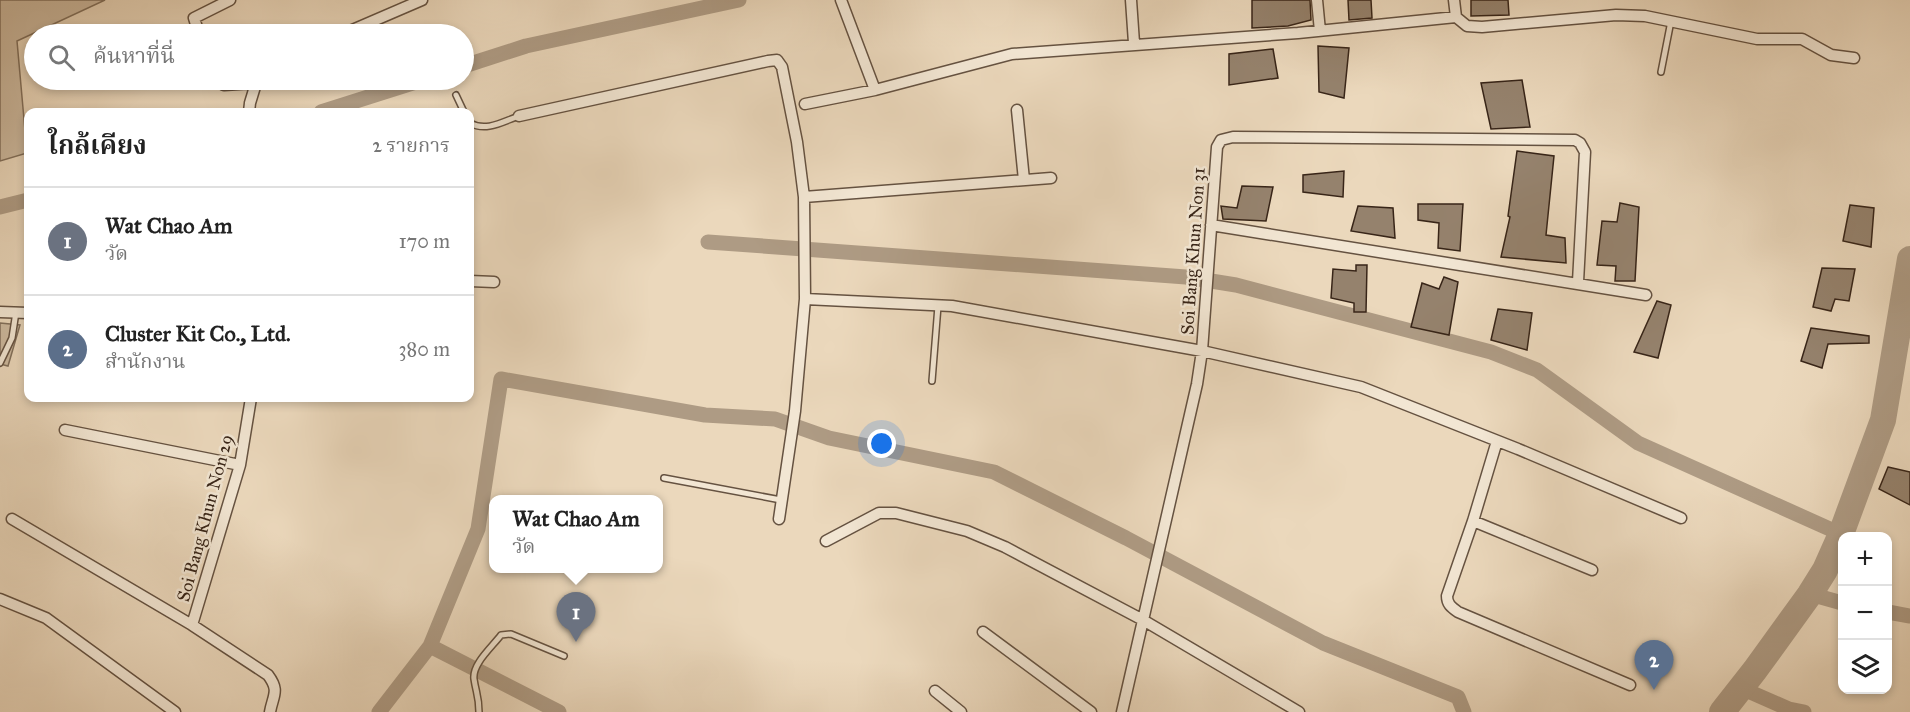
<!DOCTYPE html>
<html lang="th">
<meta charset="utf-8">
<style>
body{margin:0;font-family:"IM FELL Great Primer","Noto Serif Thai",serif;background:#f2f2f2;color:#222}
.controls{position:absolute;right:18px;bottom:18px;display:grid;overflow:hidden;border-radius:12px;box-shadow:0 3px 9px #0003}
.controls button{width:54px;height:54px;display:grid;place-items:center;padding:0;border:0;border-bottom:2px solid #e0e0e0;background:#fff;color:#222;font:30px sans-serif}
.you{position:absolute;left:882px;top:444px;width:21px;height:21px;margin:-15px;border:4px solid #fff;border-radius:50%;background:#1a73e8;box-shadow:0 0 0 9px #1a73e833}
.badge{display:grid;place-items:center;width:39px;height:39px;border-radius:50%;background:#ea580c;color:#fff;font-size:20px;font-weight:700}
.pin{position:absolute;translate:-50% -50px;filter:drop-shadow(0 2px 3px #0008)}
.pin::after{content:'';position:absolute;top:32px;width:21px;height:18px;background:inherit;clip-path:polygon(0 0,100% 0,50% 100%)}
.popup{position:absolute;left:489px;top:495px;width:174px;height:78px;box-sizing:border-box;display:grid;place-content:center;border-radius:12px;background:#fff;filter:drop-shadow(0 2px 4px #0005);font-size:20px;white-space:nowrap;color:#767676}
.popup b{font-size:22px;color:#222}
.popup::after{content:'';position:absolute;left:50%;top:100%;margin-left:-12px;border:12px solid transparent;border-top-color:#fff}
.list{margin:0;padding:0;list-style:none}
h2{display:flex;justify-content:space-between;align-items:center;height:78px;margin:0;padding:0 24px;font-size:26px}
h2 small{font-size:20px;font-weight:400;color:#767676}
.list li{display:grid;grid-template-columns:39px 1fr auto;gap:18px;align-items:center;box-sizing:border-box;height:108px;padding:0 24px;border-top:2px solid #e0e0e0}
.list b{display:block;font-size:22px;white-space:nowrap}
.list p{margin:0;font-size:20px;white-space:nowrap;color:#767676}
.list em{font-size:20px;font-style:normal;color:#767676}
.icon{flex:none;width:33px;height:33px;fill:none;stroke:currentColor;stroke-width:2;stroke-linecap:round;stroke-linejoin:round}
.map{position:relative;flex:none;width:1910px;height:712px;overflow:hidden}
.search{position:absolute;background:#fff;box-shadow:0 3px 9px #0003;left:24px;top:24px;width:450px;height:66px;display:flex;align-items:center;gap:15px;box-sizing:border-box;padding:0 21px;border-radius:33px;color:#767676;font-size:22px}
.panel{position:absolute;background:#fff;box-shadow:0 3px 9px #0003;left:24px;top:108px;width:450px;height:294px;border-radius:12px}
.map>svg:first-child{display:block}
.green{fill:#cdbaa0;stroke:#82705c;stroke-width:1.5}
.lines{fill:none;stroke-linecap:round;stroke-linejoin:round}
.canal{stroke:#ae9b84;stroke-width:15}
.river{stroke:#ae9b84;stroke-width:26}
.building{fill:#95826d;stroke:#382518;stroke-width:1.5}
.service-casing{stroke:#655241;stroke-width:8}
.minor-casing{stroke:#655241;stroke-width:13}
.service{stroke:#f2e6d3;stroke-width:5}
.minor{stroke:#f2e6d3;stroke-width:10}
.labels{text-anchor:middle;dominant-baseline:central;stroke-width:5;stroke-linejoin:round;paint-order:stroke}
.street-label{font-size:18px;fill:#382518;stroke:#f2e6d3}
</style>
<div class="map">
<svg width="1910" height="712" viewBox="0 0 1910 712">
<rect width="100%" height="100%" fill="#ebd8bc"/>
<filter id="stains"><feTurbulence type="fractalNoise" baseFrequency=".00333" numOctaves="4"/><feColorMatrix values="0 0 0 0 .2 0 0 0 0 .09 0 0 0 0 .02 0 0 0 .5 -.17"/></filter>
<radialGradient id="worn" r=".72"><stop offset=".6" stop-color="#630" stop-opacity="0"/><stop offset="1" stop-color="#630" stop-opacity=".3"/></radialGradient>
<path class="green" d="M0,0h105l-88,41 10,112 -27,8z
M0,323l20,2 -12,41 -8,-2z"/>
<g class="lines">
<path class="canal" d="M464,66l62,-20 213,-46
M321,112l101,-32
M0,207l28,-7
M708,242l478,35 50,8 255,67 46,18 101,73 203,91
M1810,594l32,9
M1888,612l22,4
M430,646l129,66
M1741,688l48,21 15,3
M379,712l51,-66 48,-117 23,-150 204,36 70,4 54,19 165,34 132,66 197,105 135,54 6,15"/>
<path class="river" d="M1722,712l33,-42 55,-76 15,-24 16,-36 42,-114 27,-161"/>
</g>
<path class="building" d="M1252,0h58l1,20 -23,6 -36,2z
M1348,0h23l1,18 -23,2z
M1471,0h37l1,15 -38,1z
M1318,46l31,2 -5,50 -25,-6z
M1273,49l5,29 -49,7v-31z
M1522,80l8,47 -39,2 -10,-46z
M1517,151l37,5 -8,79 19,3 1,25 -65,-6 9,-40 -2,-1z
M1344,171l-1,26 -40,-5v-17z
M1242,186l31,1 -7,34 -43,-2 -2,-13 16,2z
M1620,203l19,4 -4,74h-20l1,-15 -19,-1 5,-44 15,1z
M1418,204h45l-3,47 -22,-3 1,-25 -21,-3z
M1850,205l24,3 -3,39 -28,-6z
M1358,206l35,2 2,30 -44,-7z
M1356,265h11l-1,47h-12v-9l-23,-5 2,-29 23,2z
M1822,268l33,1 -6,32 -14,-2 -4,12 -18,-4z
M1444,277l14,5 -9,53 -38,-8 11,-44 17,6z
M1657,301l14,4 -13,53 -24,-6z
M1498,309l34,4 -5,37 -36,-10z
M1811,328l58,8v7l-41,1 -6,24 -21,-7z
M1888,467l22,5v33l-31,-16z"/>
<g class="lines">
<defs>
<path id="service" d="M1661,72l10,-51
M456,95l8,17
M470,123c16,9 32,-1 49,-7
M0,363l12,-25 4,-26
M932,381l6,-75
M664,478l117,22
M479,712c0,-16 -3,-19 -5,-33 -2,-15 18,-32 27,-44l10,-1 53,22"/>
<path id="minor" d="M841,0l34,90
M1131,0l3,43
M1317,0l3,31
M1454,0l2,17 11,9 15,1 134,-12 29,1 112,23h45l29,16 23,3
M199,34l-5,-16 36,-18
M343,34l79,-34
M215,80l9,5 31,-2
M805,104l70,-14 137,-36 286,-21 158,-16
M1017,110l7,70
M249,112l1,-9 7,-23
M519,116l249,-55 9,-1 5,7 15,75 7,55 1,102 -10,112 -16,108
M804,197l247,-19
M1211,225l435,70
M470,281l24,1
M805,299l147,7 250,45 159,36 157,62 163,69
M0,312l28,1
M251,398l-11,67 -48,160 76,50c12,16 5,20 2,37
M65,430l175,35
M1497,441l-24,80 -26,75c0,8 4,11 11,16l172,73
M12,519l180,106
M1473,521l119,49
M826,541l53,-28h17l71,18 38,16 138,73 156,92
M0,599l46,19 129,94
M983,632l108,80
M935,691l26,21
M1122,712l75,-328 5,-33 15,-204 4,-7 12,-3 342,3 5,3 5,9 -7,130"/>
</defs>
<use href="#service" class="service-casing"/>
<use href="#minor" class="minor-casing"/>
<use href="#service" class="service"/>
<use href="#minor" class="minor"/>
</g>
<g class="labels">
<g class="street-label">
<text transform="translate(1193 251) rotate(-86)">Soi Bang Khun Non 31</text>
<text transform="translate(205 518) rotate(-75)">Soi Bang Khun Non 29</text>
</g>
</g>
<rect width="100%" height="100%" filter="url(#stains)"/>
<rect width="100%" height="100%" fill="url(#worn)"/>
</svg>
<div class="controls">
<button>+</button>
<button>−</button>
<button><svg class="icon" aria-label="layers" viewBox="0 0 24 24"><path d="M12 4l9 5-9 5-9-5zM3 14l9 5 9-5"/></svg></button>
</div>
<div class="you"></div>
<div class="pin badge" style="left:576px;top:642px;background:#6b7280">1</div>
<div class="popup"><b>Wat Chao Am</b>วัด</div>
<div class="pin badge" style="left:1654px;top:690px;background:#5c6f8a">2</div>
<div class="search"><svg class="icon" aria-label="search" viewBox="0 0 24 24"><circle cx="10" cy="10" r="6"/><path d="M15 15l6 6"/></svg>ค้นหาที่นี่</div>
<section class="panel">
<h2>ใกล้เคียง<small>2 รายการ</small></h2>
<ul class="list">
<li><span class="badge" style="background:#6b7280">1</span><div><b>Wat Chao Am</b><p>วัด</p></div><em>170 m</em></li>
<li><span class="badge" style="background:#5c6f8a">2</span><div><b>Cluster Kit Co., Ltd.</b><p>สำนักงาน</p></div><em>380 m</em></li>
</ul>
</section>
</div>
